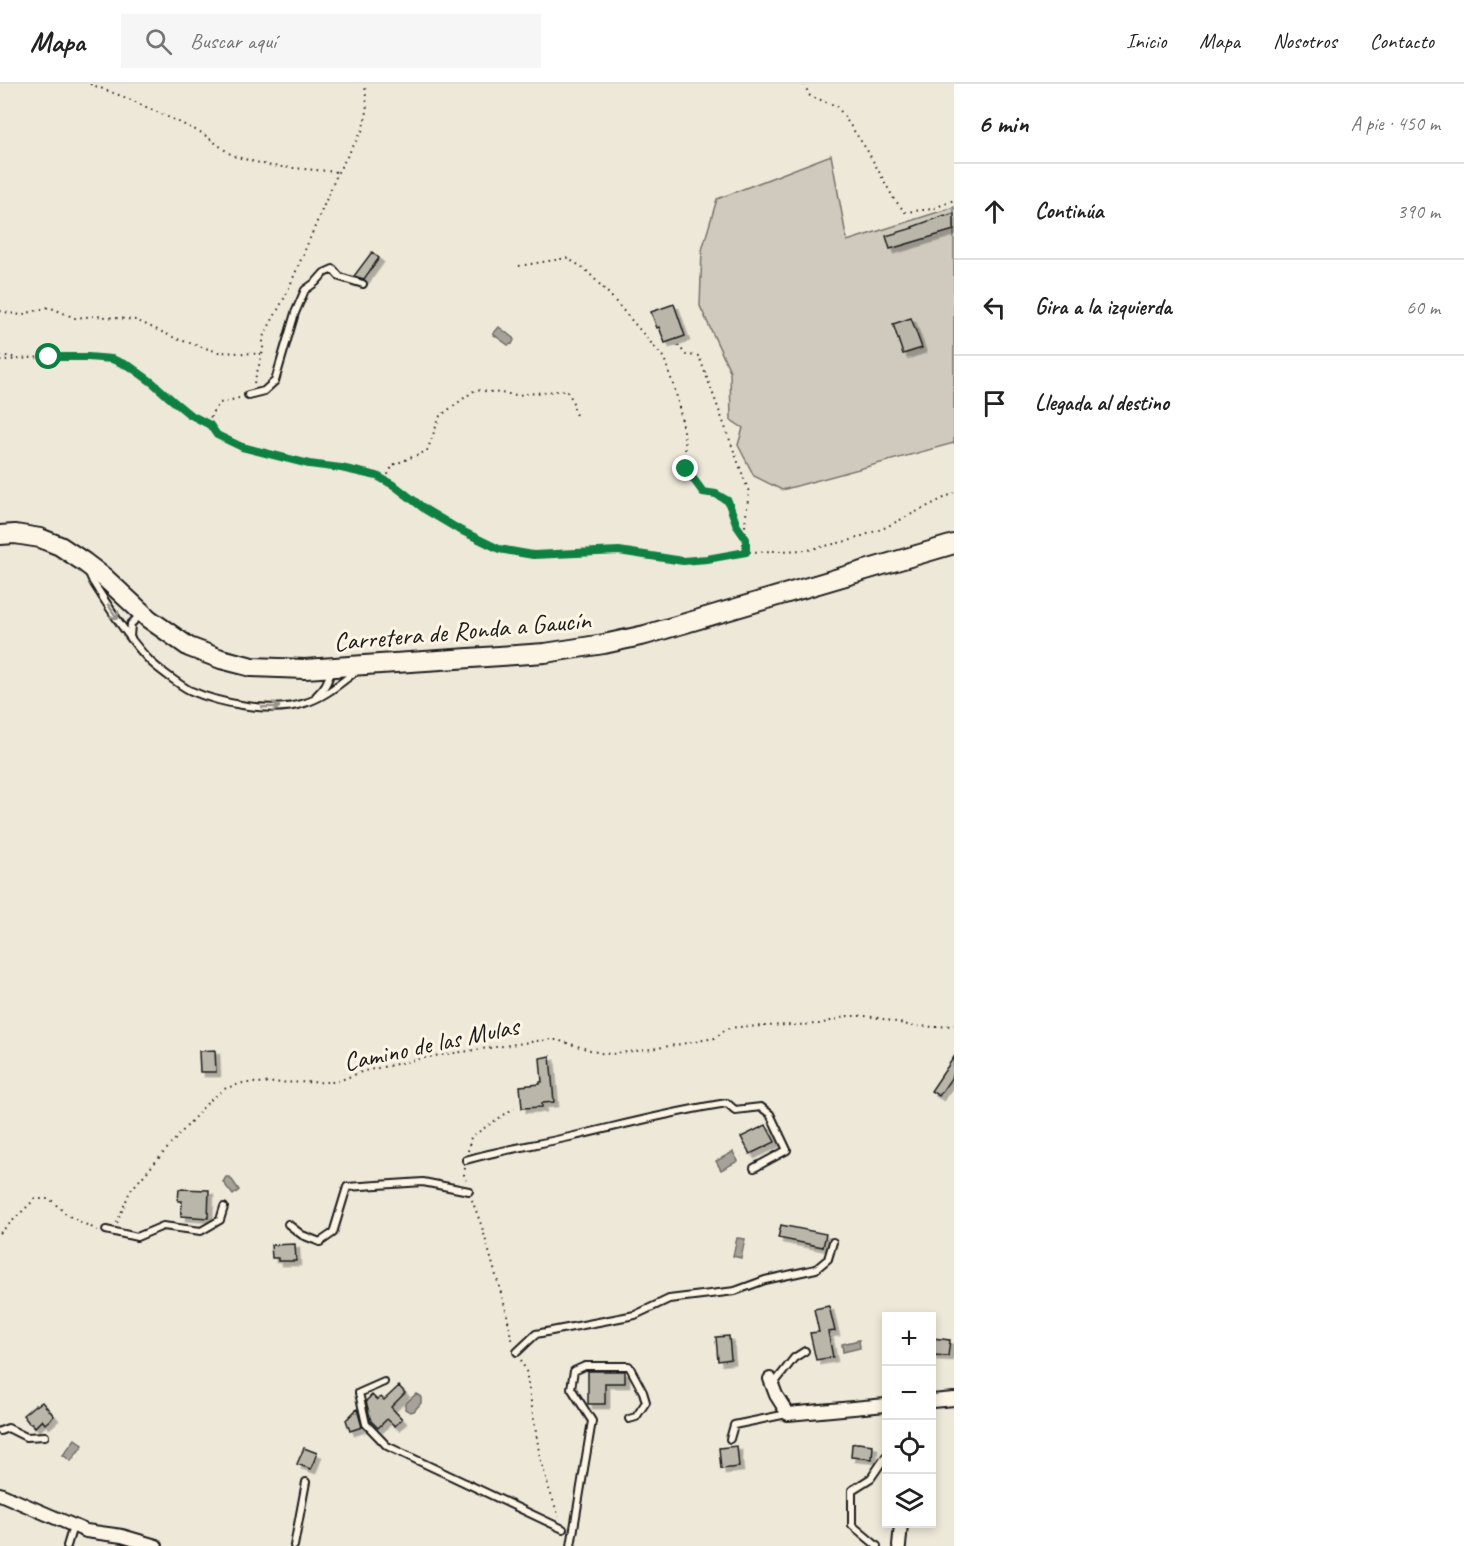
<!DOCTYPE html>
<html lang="es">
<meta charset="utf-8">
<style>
body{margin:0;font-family:Caveat,sans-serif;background:#f6f6f6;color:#222}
.controls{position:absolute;right:18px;bottom:18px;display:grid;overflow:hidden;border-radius:0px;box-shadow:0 3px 9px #0003}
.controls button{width:54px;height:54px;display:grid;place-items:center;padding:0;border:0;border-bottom:2px solid #e0e0e0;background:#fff;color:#222;font:30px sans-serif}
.stop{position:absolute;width:18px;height:18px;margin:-14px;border:4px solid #0b8043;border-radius:50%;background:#fff}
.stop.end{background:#0b8043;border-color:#fff;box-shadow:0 2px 6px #0008}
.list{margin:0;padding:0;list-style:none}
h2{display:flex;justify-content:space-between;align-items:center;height:78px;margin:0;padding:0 24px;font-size:26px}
h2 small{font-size:20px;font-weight:400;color:#767676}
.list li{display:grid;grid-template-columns:39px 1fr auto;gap:18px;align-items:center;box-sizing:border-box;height:96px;padding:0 24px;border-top:2px solid #e0e0e0}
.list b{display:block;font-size:22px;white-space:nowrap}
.list em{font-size:20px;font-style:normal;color:#767676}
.icon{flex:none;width:33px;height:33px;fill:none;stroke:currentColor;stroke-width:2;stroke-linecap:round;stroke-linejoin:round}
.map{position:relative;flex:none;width:954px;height:1462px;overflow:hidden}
header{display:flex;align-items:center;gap:36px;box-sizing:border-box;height:84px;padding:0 30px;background:#fff;border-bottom:2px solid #e0e0e0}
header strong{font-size:28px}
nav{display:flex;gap:33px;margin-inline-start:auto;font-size:21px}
.search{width:420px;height:54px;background:#f6f6f6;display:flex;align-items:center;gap:15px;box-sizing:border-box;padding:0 21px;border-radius:0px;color:#767676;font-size:22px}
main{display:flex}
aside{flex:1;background:#fff}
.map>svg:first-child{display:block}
.green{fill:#cfcabd;stroke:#76736c;stroke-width:1.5}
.water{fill:#a7a299;stroke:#6f6c67;stroke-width:1.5}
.building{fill:#bab6aa;stroke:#1c1c1c;stroke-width:1.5;filter:url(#shadow)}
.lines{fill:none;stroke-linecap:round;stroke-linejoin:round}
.service-casing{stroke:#1c1c1c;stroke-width:10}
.minor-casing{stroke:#1c1c1c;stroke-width:16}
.secondary-casing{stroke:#1c1c1c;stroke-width:22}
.path{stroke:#1c1c1c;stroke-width:2;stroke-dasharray:1.5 4.5;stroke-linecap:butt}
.service{stroke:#fcf5e5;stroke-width:6}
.minor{stroke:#fcf5e5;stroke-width:12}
.secondary{stroke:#fcf5e5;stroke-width:18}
.oneway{stroke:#97938b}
.route{stroke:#0b8043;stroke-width:8}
.labels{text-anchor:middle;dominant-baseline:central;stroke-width:6;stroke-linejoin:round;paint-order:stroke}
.street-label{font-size:26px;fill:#1c1c1c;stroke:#fcf5e5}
</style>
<header>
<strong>Mapa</strong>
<div class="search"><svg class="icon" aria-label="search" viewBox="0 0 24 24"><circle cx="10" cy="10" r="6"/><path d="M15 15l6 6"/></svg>Buscar aquí</div>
<nav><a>Inicio</a><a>Mapa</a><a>Nosotros</a><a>Contacto</a></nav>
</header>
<main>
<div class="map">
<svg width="954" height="1462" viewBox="0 0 954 1462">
<defs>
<filter id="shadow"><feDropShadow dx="4.5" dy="4.5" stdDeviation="0" flood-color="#0004"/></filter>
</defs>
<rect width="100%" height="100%" fill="#eee8d9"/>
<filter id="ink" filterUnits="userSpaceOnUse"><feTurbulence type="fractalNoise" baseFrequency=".0167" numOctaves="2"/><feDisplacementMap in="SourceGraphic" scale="12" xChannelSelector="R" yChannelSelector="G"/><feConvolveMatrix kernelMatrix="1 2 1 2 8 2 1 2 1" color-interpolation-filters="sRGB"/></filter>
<g filter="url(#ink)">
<path class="green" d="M831,71l16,86 107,-34v236l-172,47 -28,-14 -16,-31 5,-17 -12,-8 -1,-49 -30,-65 2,-56 15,-51z"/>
<path class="water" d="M499,243l14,11 1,2 -2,4 -4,1 -15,-11z
M733,1068l5,9 -17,9 -5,-9z
M226,1093h4l9,13 -6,5 -10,-13z
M737,1154l8,1 -4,19 -8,-2z
M859,1256l1,8 -17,4 -1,-8z
M416,1310l5,3v6l-7,8 -4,1 -5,-3v-5z
M75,1355l8,6 -12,16 -8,-6z"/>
<path class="building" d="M954,129v17l-64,19 -4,-13 27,-8 -1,-1 33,-12 1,1z
M372,168l7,6 -15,21 -10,-3z
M674,220l11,32 -20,7 -6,-16 -2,1 -6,-16z
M911,234l11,30 -19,6 -10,-30z
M215,966l1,22h-16l-1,-21z
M550,972l4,46 -12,1v4l-20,1 -2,-22 20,-2v-2h2l-2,-24z
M954,973v17l-15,22 -8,-5z
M766,1041l9,17 -25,12 -9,-17z
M179,1105l30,1 -1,28 -27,-2 1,-15h-4z
M781,1141l45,9 -3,13 -45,-9z
M295,1160l1,17h-18v-3h-6l-1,-13z
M829,1222l6,25 -7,1 5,25 -17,3 -6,-27 9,-1 -5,-23z
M729,1252l2,23 -13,2 -2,-24z
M932,1254l18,2 -2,16 -16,-1z
M588,1287h37v12h-20v21h-17z
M399,1302l6,7 -14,14 11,12 -7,7 -8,-7 -9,9 -7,-7 -5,-20 6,-6 5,5 4,-3 3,3z
M42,1318l12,14 -9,8 -3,-4 -7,7 -3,-4h-3l-6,-8 12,-10 1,1z
M357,1325l5,18 -12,4 -4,-11z
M858,1359l15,2 -1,14 -21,-2 1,-13z
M737,1362l2,21 -18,2 -2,-21z
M304,1364l13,5 -6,16 -14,-5z"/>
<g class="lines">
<defs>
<path id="service" d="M248,311l16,-4 11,-10 20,-68 10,-23 11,-8 8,-9 9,-4 7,8 23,7
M89,489l4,9c18,28 36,58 59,81 8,7 28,22 37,27 32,14 83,24 116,13 20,-6 34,-19 50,-31
M130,553l1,-13 7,-7 5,1
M316,612c8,-8 13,-14 14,-25l-1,-1
M466,1076c34,-10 69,-15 104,-23 52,-12 104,-26 157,-34l8,7 26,-3 9,7 17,36 -33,18
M288,1140l14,11 18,7 13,-9 14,-46 76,-5 46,9
M106,1146l31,7 26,-11 38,5 19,-11 4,-13
M517,1268l19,-18 99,-19 34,-16 66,-8 30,-11 51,-11 12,-10 5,-17
M384,1298l-25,11 7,31 21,22 176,83
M773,1301l21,-27 11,-7
M0,1347l8,-3 18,9 19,-1
M730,1355l4,-14 53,-11
M67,1462l6,-20
M294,1462l12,-64
M571,1462l21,-125 -21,-33 3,-17 11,-5h44l14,26 3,10 -10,15 -7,2
M877,1462l-25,-21v-35l19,-12 15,-22"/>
<path id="minor" d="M770,1295l6,16 12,19 98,-9
M932,1317l22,-2
M0,1410l86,37 36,5 34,10
M899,1462l2,-22"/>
<path id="secondary" d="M0,451l15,-1 25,4 20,8 24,16 21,16 44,41 40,28 32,12 31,8 53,2 240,-16 59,-9 41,-9 309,-91"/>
</defs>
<use href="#service" class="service-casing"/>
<use href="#minor" class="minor-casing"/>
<use href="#secondary" class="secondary-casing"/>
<path class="path" d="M90,0l39,15 73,34 31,23 38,10 67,6
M804,0l6,12 27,10 30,44 27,49 11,13 27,-3 22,-9
M519,182l48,-8 18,11 24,25 55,64 12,35 8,38 2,38 17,23 12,2 13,7 9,25 9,13
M0,227l20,4 29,-8 26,11 21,-2 40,4 41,19 41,13 44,2
M678,261l8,10 13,1 50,136 -4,31 1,29
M0,271l17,3
M0,277c35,-4 102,-11 132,7 15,8 26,21 39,32 12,10 25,17 39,25
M254,299l9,-32v-14l23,-42 52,-123 24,-41 5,-19 -2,-28
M239,314l-19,5 -9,11 -1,11 7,10 25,12 67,17 32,4 36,8 18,10 31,24 32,19 41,20 34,6 86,-4 64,10 24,-2 39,-7 62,-2 43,-10 33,-12 70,-35
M385,396l8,-15 34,-14 13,-35 35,-26 42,5 49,-5 6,9 4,17
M468,1067l3,-14 43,-29
M465,1084l-1,7 2,5
M472,1116l10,27 25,87 5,30
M117,1139l13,-32 78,-89 18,-14 17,-5 93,-1 28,-11 70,-15 110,-16h13l43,13 10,1 36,-4 69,-12 11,-9 11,-2 83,-3 28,-8h17l14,2 33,8 26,1 16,-2
M0,1149l35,-34h15l17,16 30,15
M521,1276l5,11 14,86 9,32 10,28"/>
<use href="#service" class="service"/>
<use href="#minor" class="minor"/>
<use href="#secondary" class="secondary"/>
</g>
<defs><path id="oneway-shaft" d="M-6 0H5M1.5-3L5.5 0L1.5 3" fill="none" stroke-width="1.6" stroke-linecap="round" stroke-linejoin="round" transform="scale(1.5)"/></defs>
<g class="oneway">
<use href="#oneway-shaft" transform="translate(113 528) rotate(56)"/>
<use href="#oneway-shaft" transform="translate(271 623) rotate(-2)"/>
</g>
</g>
<g class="lines" filter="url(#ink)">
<path class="route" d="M49,273h39l24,2 19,8 22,16 19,17 17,14 21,11 7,10 25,12 67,17 32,4 36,8 18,10 31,24 32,19 41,20 34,6 86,-4 64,10 24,-2 39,-7v-13l-9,-13 -9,-25 -12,-7 -13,-2 -17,-23"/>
</g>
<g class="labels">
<g class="street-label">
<text transform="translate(462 547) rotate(-5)">Carretera de Ronda a Gaucín</text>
<text transform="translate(431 960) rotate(-12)">Camino de las Mulas</text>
</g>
</g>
</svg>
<div class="controls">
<button>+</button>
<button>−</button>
<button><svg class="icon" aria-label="locate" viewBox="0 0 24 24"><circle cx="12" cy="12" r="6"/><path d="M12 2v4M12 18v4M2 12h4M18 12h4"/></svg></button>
<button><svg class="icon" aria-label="layers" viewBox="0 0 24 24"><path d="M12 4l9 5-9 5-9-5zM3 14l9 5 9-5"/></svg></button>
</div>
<div class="stop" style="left:49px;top:273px"></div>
<div class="stop end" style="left:686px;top:385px"></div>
</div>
<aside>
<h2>6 min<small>A pie · 450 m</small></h2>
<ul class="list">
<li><svg class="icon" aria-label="ahead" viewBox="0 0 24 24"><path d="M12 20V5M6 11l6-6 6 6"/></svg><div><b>Continúa</b></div><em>390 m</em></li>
<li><svg class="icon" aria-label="left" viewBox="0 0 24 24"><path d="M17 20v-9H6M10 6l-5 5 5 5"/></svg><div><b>Gira a la izquierda</b></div><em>60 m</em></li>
<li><svg class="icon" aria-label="arrive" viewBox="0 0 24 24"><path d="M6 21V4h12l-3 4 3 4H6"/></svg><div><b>Llegada al destino</b></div></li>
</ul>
</aside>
</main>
